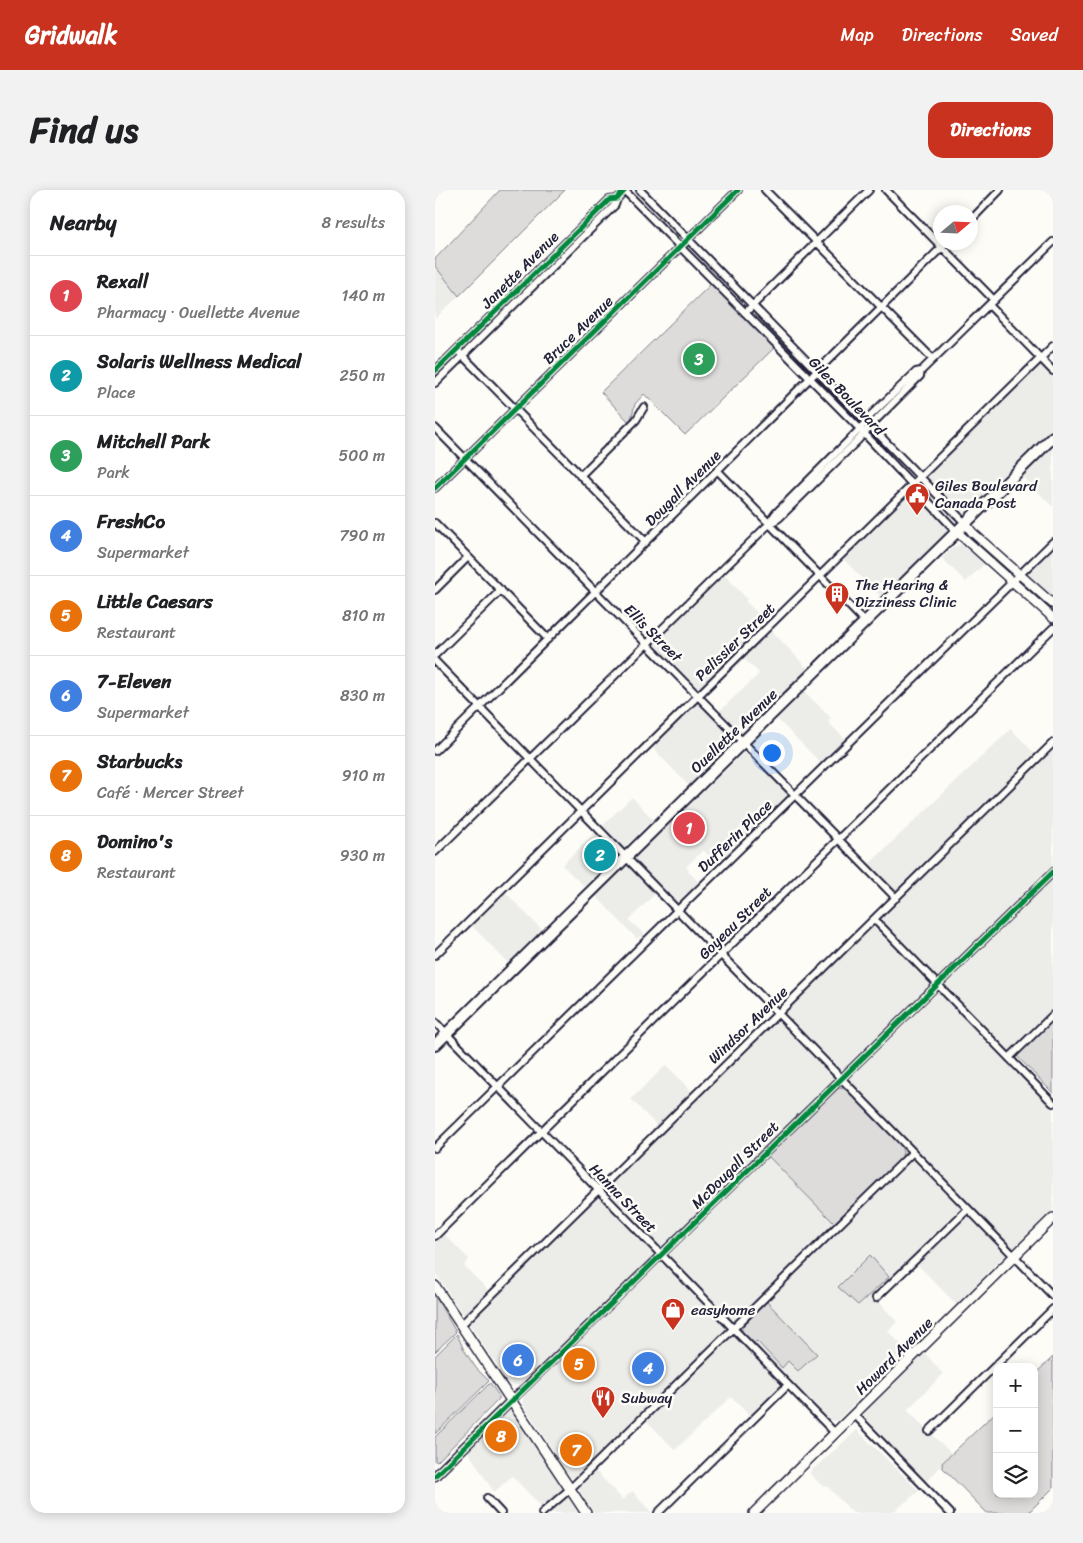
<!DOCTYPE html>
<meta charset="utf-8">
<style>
body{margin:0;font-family:Sriracha,sans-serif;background:#f2f2f2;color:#202124}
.controls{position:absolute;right:15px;bottom:15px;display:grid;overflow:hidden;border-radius:10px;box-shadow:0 2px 12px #0003}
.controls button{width:45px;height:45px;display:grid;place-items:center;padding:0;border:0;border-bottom:1px solid #e0e0e0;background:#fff;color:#202124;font:25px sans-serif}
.compass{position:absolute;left:498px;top:15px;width:45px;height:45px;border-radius:50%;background:#fff;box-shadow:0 2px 12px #0003;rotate:71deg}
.you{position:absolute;left:336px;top:562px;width:18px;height:18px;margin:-12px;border:4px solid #fff;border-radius:50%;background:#1a73e8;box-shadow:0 0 0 8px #1a73e833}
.badge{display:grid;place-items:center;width:32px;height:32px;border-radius:50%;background:#c8321e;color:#fff;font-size:16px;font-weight:700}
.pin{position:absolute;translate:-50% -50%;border:2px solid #fff;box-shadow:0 1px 5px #0006}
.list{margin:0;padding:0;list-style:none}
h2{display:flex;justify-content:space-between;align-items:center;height:65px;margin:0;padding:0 20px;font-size:21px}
h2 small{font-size:16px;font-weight:400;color:#757577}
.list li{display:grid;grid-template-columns:32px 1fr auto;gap:15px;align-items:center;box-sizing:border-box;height:80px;padding:0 20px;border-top:1px solid #e0e0e0}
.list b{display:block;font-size:19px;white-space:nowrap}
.list p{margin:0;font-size:16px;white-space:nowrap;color:#757577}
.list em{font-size:16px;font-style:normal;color:#757577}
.icon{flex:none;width:28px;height:28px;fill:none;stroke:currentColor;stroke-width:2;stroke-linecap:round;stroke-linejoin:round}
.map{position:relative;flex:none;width:618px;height:1323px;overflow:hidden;border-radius:15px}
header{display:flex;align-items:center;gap:30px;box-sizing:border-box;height:70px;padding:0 25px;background:#c8321e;color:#fff}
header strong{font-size:24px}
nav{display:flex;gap:28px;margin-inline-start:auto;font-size:18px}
.intro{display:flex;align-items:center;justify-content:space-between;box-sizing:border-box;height:120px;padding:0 30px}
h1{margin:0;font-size:35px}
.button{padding:12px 22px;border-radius:15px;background:#c8321e;color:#fff;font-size:18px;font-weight:700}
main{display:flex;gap:30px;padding:0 30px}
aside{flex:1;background:#fff;border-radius:15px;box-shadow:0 2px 12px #0003}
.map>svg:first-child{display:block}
.built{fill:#ecece9}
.green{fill:#dddcdb;stroke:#807f8b}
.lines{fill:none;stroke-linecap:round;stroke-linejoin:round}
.minor-casing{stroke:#22223b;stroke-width:10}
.tertiary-casing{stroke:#22223b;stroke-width:11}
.secondary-casing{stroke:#22223b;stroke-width:12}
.primary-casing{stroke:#22223b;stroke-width:14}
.minor{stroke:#fdfcf7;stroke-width:6}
.tertiary{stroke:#fdfcf7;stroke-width:8}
.secondary{stroke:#fdfcf7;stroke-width:9}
.primary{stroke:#fdfcf7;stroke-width:10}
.cycleway-casing{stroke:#fdfcf7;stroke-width:8}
.cycleway{stroke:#00873e;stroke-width:5}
.labels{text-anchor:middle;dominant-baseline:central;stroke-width:5;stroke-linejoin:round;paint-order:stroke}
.street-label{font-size:15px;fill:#22223b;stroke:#fdfcf7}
.poi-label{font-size:15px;fill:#22223b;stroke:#fdfcf7;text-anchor:start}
</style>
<header>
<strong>Gridwalk</strong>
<nav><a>Map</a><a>Directions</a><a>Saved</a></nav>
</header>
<div class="intro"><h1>Find us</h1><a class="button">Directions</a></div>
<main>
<aside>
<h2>Nearby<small>8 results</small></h2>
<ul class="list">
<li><span class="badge" style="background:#e0444e">1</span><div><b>Rexall</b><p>Pharmacy · Ouellette Avenue</p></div><em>140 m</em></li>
<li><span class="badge" style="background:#0f9aa8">2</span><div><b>Solaris Wellness Medical</b><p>Place</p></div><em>250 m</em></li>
<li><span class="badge" style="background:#2e9e5b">3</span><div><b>Mitchell Park</b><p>Park</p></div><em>500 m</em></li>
<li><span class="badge" style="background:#3f7fe0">4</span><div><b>FreshCo</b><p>Supermarket</p></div><em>790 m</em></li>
<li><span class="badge" style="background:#e8710a">5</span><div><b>Little Caesars</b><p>Restaurant</p></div><em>810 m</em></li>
<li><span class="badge" style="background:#3f7fe0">6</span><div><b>7-Eleven</b><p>Supermarket</p></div><em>830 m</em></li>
<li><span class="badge" style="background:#e8710a">7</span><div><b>Starbucks</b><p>Café · Mercer Street</p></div><em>910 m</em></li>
<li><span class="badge" style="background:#e8710a">8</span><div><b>Domino's</b><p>Restaurant</p></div><em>930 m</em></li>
</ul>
</aside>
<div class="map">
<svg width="618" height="1323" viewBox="0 0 618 1323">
<rect width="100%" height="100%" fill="#fdfcf7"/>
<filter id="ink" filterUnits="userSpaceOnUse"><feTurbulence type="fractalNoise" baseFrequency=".02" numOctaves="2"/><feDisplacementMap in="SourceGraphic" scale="10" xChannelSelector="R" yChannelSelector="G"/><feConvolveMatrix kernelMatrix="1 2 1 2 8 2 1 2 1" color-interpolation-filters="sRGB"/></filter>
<g filter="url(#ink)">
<path class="built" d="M0,76l24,30 -24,23z
M606,174h3l9,10v53l-87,85 -9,-1 -29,-29 -2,-4 2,-5z
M618,255v62l-31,-31z
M478,298l32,34 2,6 -1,5 -65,64 -39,-39z
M618,347v63l-32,-29z
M526,354l7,2 18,16 -20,20 -24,-24 12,-11z
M288,383l24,26 -2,2 23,22 -69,68 -48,-48z
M335,439l38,40 -119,117 -38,-40 46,-45 16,16 43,-40 3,-4 -17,-16z
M369,501l27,27 -3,4 18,18 -24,24 -46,-46z
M576,539l29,30 13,-12v263l-45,41 -65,-66 -6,6 116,116v103l-41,41 -12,9 -43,45 -39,-40 -39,37 18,20 -9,9 19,20 -70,70 -9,-1 -40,-41 -38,37 -19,-19 -56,53 -30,-31 83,-82 11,-8 -137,-138 60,-60 -31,-32 35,-34 31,32 202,-198 -31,-34z
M310,561l7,1 36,39 1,6 -70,68 -16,-15 -17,17 3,3 -1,1 12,13 -21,21 -7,3 -16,-15 -27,27 17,16 -3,3 -3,-3 -3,3 -41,-43z
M197,607l22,24 -7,4 -62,62 -23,-22z
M69,701l38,39 -33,34 -39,-40z
M164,1006l54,55 2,4 -1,3 -115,110 -19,17h-9l-3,-2 -39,-60z
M8,1043l26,26 -5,7 26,26 -21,21 -4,2 -4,-3 -26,-40v-31z
M223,1073l9,2 55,56 3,5v4l-148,146 -4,2 -3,-1 -47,-73v-5l2,-6z
M489,1162l19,22 -36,36 45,44 -26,28 -62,-66 1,-5z
M74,1219l55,82 -20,18 -32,-33 -18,16 -27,-42z
M422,1240l62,61 -27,22h-39l-25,-26 -7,-2 -12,-12z
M159,1279l29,31 9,-9 20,22h-58l-16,-25 1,-3z
M131,1305l12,18h-33z"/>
<path class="green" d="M65,0h65l-106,106 -24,-30v-7z
M277,93l63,64 -90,88 -41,-41 -9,10 -5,19 -29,-31z
M618,826v77l-39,-40z
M404,898l6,1 56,57 2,6 -2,7 -67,64 -66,-67z
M435,1065l19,22 -31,28 -20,-18z
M0,1106l21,36 -21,20z
M332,1112l50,52 -19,17 -10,-10 -6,7 -25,-27 -4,3 -11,-10v-7z
M22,1144l7,16 12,18 13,13 -54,53v-78z
M618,1167v131l-25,25h-41l-44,-45 -1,-5 55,-52v83h37v-119z
M55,1193l9,13v3l-62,63 -2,-1v-24z"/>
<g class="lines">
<defs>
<path id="minor" d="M189,0l236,239 97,103
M205,0l326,334
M330,0l168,169
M451,0l108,110
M536,30l29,-30
M554,115l64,66
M310,123l124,-123
M22,160l189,192
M0,181l174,-171 8,-1 8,-9
M0,193l180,-178 2,-6
M0,238l461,470
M283,281l147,151
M145,286l56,-56 8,-13
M0,298l303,-298
M336,330l5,-7 84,-84 11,-14 45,-43 5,-1 132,-129
M0,333l113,116
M0,400l33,-33
M0,465l66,-65
M0,471l618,635
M0,561l512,-509
M0,662l331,-325 13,-9 79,-78 18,-20 44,-44 1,-5
M439,729l179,184
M0,765l618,-609
M0,832l400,411
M574,868l44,-43
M0,958l618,-606
M0,1046l618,-608
M441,1108l92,-89
M26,1135l592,-582
M76,1211l542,-529
M419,1224l96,99
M494,1241l124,-122
M52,1308l14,15
M107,1323l28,-24 343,-337
M223,1323l130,-128"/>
<path id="tertiary" d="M531,334l6,8 81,72
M522,342l96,86
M0,1286l76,-75"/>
<path id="secondary" d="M0,1096l151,227
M319,1323l299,-295"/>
<path id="primary" d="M0,855l618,-608"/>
</defs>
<use href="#minor" class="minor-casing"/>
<use href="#tertiary" class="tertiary-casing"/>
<use href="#secondary" class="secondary-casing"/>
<use href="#primary" class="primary-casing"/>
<use href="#minor" class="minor"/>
<use href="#tertiary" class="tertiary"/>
<use href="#secondary" class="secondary"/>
<use href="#primary" class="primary"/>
<defs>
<path id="cycleway" d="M0,181l174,-171 8,-1 8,-9
M0,298l303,-298
M0,1286l618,-604"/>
</defs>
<use href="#cycleway" class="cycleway-casing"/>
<use href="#cycleway" class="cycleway"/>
</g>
</g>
<defs>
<symbol id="civic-pin" viewBox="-11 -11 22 30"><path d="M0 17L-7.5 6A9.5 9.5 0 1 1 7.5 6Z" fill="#c8321e" stroke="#fdfcf7"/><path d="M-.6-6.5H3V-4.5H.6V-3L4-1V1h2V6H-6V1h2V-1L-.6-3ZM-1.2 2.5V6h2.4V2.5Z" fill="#fff"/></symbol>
<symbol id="building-pin" viewBox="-11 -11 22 30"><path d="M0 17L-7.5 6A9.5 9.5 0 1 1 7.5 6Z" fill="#c8321e" stroke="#fdfcf7"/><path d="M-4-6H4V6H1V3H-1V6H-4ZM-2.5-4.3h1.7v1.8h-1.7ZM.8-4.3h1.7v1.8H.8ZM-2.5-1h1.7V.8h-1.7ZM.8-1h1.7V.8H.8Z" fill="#fff"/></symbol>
<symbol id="shop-pin" viewBox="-11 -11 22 30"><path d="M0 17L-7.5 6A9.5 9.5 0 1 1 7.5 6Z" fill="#c8321e" stroke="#fdfcf7"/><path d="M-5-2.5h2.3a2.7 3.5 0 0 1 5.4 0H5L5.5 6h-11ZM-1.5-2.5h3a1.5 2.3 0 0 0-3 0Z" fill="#fff"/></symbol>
<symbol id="restaurant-pin" viewBox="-11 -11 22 30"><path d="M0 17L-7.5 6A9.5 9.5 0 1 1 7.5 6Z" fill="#c8321e" stroke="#fdfcf7"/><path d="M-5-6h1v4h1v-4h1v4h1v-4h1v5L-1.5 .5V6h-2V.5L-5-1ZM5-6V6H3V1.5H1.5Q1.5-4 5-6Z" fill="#fff"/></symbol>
</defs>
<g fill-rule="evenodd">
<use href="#civic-pin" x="468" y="291" width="28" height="38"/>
<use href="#building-pin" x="388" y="390" width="28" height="38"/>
<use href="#shop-pin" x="224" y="1106" width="28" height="38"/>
<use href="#restaurant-pin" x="154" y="1194" width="28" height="38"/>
</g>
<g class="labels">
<g class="street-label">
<text transform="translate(85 80) rotate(-45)">Janette Avenue</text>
<text transform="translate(143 140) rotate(-44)">Bruce Avenue</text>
<text transform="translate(412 206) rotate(46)">Giles Boulevard</text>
<text transform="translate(248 298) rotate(-45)">Dougall Avenue</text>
<text transform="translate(218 443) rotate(45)">Ellis Street</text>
<text transform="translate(300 452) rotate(-44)">Pelissier Street</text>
<text transform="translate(299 541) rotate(-44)">Ouellette Avenue</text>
<text transform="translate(300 646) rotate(-44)">Dufferin Place</text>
<text transform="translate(300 733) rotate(-45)">Goyeau Street</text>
<text transform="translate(313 835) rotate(-44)">Windsor Avenue</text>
<text transform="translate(300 975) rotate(-45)">McDougall Street</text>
<text transform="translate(188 1008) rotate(46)">Hanna Street</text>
<text transform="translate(459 1166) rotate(-45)">Howard Avenue</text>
</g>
<g class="poi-label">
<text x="500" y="296">Giles Boulevard<tspan x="500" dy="17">Canada Post</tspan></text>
<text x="420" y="395">The Hearing &amp;<tspan x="420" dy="17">Dizziness Clinic</tspan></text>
<text x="256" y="1120">easyhome</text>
<text x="186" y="1208">Subway</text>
</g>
</g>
</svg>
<div class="controls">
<button>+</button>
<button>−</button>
<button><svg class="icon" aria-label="layers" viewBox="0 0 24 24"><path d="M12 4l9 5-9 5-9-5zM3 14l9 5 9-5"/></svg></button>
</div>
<svg class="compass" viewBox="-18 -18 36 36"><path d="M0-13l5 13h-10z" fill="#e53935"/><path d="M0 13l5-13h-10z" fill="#757577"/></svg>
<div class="you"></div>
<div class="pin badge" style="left:254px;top:638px;background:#e0444e">1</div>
<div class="pin badge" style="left:165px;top:665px;background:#0f9aa8">2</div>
<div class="pin badge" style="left:264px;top:169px;background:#2e9e5b">3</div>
<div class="pin badge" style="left:213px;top:1178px;background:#3f7fe0">4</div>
<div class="pin badge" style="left:144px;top:1174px;background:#e8710a">5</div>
<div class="pin badge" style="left:83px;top:1170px;background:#3f7fe0">6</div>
<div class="pin badge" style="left:141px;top:1260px;background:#e8710a">7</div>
<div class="pin badge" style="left:66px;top:1246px;background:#e8710a">8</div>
</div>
</main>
